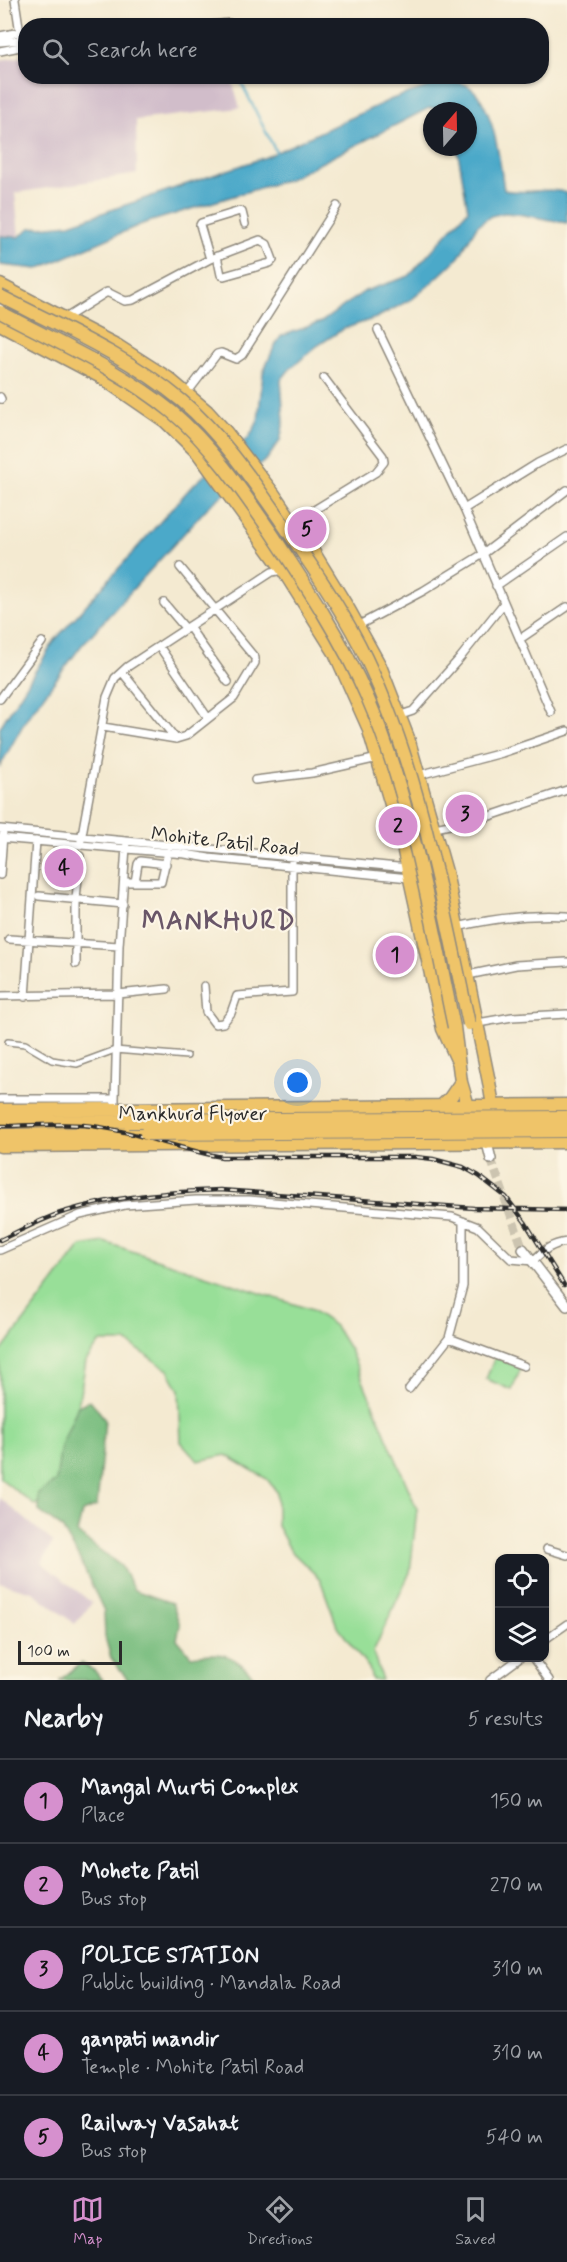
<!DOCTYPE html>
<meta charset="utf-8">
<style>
body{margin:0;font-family:Mynerve,sans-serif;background:#20242c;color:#f1f3f6}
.controls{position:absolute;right:18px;bottom:18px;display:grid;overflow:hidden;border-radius:12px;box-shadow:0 2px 4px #0004}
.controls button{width:54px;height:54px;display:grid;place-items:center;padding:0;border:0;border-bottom:2px solid #363941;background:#171b24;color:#f1f3f6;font:30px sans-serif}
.compass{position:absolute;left:423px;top:102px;width:54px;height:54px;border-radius:50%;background:#171b24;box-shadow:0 2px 4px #0004;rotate:20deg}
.scale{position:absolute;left:18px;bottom:15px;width:104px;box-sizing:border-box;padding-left:6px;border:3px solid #2b2b2b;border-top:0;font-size:16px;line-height:21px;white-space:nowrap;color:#2b2b2b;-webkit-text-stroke:4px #fcf5e5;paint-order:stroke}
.you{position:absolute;left:298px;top:1083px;width:21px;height:21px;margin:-15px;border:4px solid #fff;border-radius:50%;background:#1a73e8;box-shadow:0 0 0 9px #1a73e833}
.badge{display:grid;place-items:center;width:39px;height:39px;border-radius:50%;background:#d690ce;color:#111;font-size:20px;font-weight:700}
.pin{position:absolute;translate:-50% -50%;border:3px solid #fff;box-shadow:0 2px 6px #0006}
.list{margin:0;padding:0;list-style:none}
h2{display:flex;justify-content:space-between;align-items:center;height:78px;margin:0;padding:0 24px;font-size:26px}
h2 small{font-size:20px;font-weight:400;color:#9ea1a6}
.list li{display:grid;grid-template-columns:39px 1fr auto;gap:18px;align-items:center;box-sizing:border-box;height:84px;padding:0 24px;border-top:2px solid #363941}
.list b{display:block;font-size:22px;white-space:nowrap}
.list p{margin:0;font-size:20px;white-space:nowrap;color:#9ea1a6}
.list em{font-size:20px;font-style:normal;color:#9ea1a6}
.icon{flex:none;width:33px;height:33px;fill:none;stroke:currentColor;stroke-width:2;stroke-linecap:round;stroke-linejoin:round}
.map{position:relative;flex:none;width:567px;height:1680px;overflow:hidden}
.search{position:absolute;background:#171b24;box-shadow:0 2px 4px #0004;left:18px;right:18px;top:18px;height:66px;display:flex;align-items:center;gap:15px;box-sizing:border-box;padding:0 21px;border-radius:24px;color:#9ea1a6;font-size:22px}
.sheet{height:498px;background:#171b24}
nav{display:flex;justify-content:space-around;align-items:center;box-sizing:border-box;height:84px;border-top:2px solid #363941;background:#171b24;font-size:16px;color:#9ea1a6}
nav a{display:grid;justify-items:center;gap:3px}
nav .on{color:#d690ce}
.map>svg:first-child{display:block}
.industrial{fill:#d1bdca}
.green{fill:#98df98;stroke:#628562;stroke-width:1.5}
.forest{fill:#7abe80;stroke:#527456;stroke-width:1.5}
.water{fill:#4ba9c9;stroke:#3b6a7a;stroke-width:1.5}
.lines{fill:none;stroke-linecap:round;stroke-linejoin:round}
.stream{stroke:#4ba9c9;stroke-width:2}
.tertiary-tunnel{stroke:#ccc4b0;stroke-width:9;stroke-dasharray:9 4.5;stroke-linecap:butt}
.pedestrian-casing{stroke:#908a7e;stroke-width:8}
.minor-casing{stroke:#908a7e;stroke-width:10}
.tertiary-casing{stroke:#908a7e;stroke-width:12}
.trunk-casing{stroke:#908a7e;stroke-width:15}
.pedestrian{stroke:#fff;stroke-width:5}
.minor{stroke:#fff;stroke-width:7}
.tertiary{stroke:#fff;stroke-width:9}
.trunk{stroke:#efc469;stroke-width:12}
.rail-casing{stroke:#2b2b2b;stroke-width:4.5}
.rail{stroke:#fcf5e5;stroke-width:2;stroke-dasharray:7;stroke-linecap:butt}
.trunk-bridge-casing{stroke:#908a7e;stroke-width:15;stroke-linecap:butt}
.motorway-bridge-casing{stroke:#908a7e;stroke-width:16;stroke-linecap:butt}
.trunk-bridge{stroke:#efc469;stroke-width:12}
.motorway-bridge{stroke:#efc469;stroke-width:14}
.labels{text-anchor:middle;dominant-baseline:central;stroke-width:4.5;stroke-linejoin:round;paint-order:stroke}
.street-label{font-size:20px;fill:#2b2b2b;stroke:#fcf5e5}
.district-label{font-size:26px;font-weight:bold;letter-spacing:1.5px;fill:#695668;stroke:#fcf5e5}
</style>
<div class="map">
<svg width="567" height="1680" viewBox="0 0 567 1680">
<rect width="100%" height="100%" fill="#fcf5e5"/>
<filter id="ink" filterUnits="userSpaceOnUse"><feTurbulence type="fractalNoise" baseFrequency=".0167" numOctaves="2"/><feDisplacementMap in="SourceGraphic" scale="12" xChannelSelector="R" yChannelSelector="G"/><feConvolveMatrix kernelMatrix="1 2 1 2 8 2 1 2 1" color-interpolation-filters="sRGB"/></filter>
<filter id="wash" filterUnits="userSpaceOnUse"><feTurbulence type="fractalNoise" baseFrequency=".008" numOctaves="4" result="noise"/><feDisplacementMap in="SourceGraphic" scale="24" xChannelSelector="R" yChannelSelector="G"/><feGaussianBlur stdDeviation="1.35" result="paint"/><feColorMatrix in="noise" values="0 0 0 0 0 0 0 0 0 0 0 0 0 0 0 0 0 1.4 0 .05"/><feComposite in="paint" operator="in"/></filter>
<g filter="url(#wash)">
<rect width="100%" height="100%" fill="#f4ead1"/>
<path class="industrial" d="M25,56l1,20 205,1 9,31 -104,12 1,54 -122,19 4,44 -19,-1v-176z
M0,1498l53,44 -11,21 50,40 -17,21 -42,-32 -33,-9z"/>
<path class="green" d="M104,1242l208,68 23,16 15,24 67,159 -7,63 -37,80 9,28h-10l-3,-12 -32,-42 -17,-47 -29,-28 -14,-25v-34l-10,-13 -41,-24 -28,6 -17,-19 -2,-52 -11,-20 -41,-28h-27l-14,19 -19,103 -19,36 -14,5 -34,-27v-125l81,-107z
M495,1357l26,11 -9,22 -26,-11z"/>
<path class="forest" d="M90,1400l15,19 -8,87 -15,6 -5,21 44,33 13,24 38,13 8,22 -3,14 14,17c35,-5 42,-2 66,24h-129l-17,-22 -6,-21 -1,-26 -24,-51 -18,-32 -23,-17 -1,-17 18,-13 5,-35 17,-40z
M81,1663l14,8 7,9h-42z"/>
<path class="water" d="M438,83c7,0 16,-1 23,0 32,8 39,79 43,107 21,5 43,-4 63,3v30l-49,-9 -14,-1 -13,3 -14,10 -18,31 -31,29 -16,13 -36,19 -33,11 -26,17 -27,23 -9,11 3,41 -4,20 -13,18 -59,48 -126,138 -55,73 -27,48v-39l55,-87 136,-153 58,-50 9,-16 5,-48 11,-26 7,-11 40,-14 44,-31 44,-15 59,-66 -11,-63h11v-36c-14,0 -26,-3 -39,-3l-140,71 -147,45 -104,45 -38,-4v-29l19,1 11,-9 40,-4 196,-67 126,-58z"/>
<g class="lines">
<path class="stream" d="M238,76l39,78"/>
</g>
</g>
<g filter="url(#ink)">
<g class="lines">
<path class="tertiary-tunnel" d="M491,1159l32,90"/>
<defs>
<path id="pedestrian" d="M8,1042l17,2 27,16 25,4 38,-14 72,6"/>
<path id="minor" d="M15,0l6,40 3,4
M203,26l26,-3
M0,36l20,-4
M0,42l21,-2
M0,51l20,-4 6,-3
M210,259l-10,-34 1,-2 39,-12 2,1 3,12
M64,319l43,-27 18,9 8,-1 77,-41 50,-19 7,4 6,16 -3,3 -46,13 -3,-1 -4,-19
M378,330l86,179 87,203
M187,393l30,-39 4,-1 15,6 6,-4 95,-149
M0,397l1,2
M464,509l74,-46 29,-14
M293,523l83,-51 8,-10 -1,-6 -59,-78
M496,586l71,-49
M164,603l22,26
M359,625l64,-34 60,-37 84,-64
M189,627l39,55
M520,639l47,-32
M159,646l49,72
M122,672l54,67
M0,699l42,-57
M401,715l12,-4 47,-53 44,-55
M103,727l73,12 10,-3 48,-38 21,-35v-5l-75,-91
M419,775l83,-22 65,-22
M255,780l57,-7 66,-15
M435,828l52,-11 80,-27
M0,829l408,39 28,-3
M0,838l185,16 24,4 200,20 29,-4
M81,840l26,-143 8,-19 12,-11 145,-95 11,-2 24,-13
M0,875l3,-40
M124,882h37l7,-30
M135,882l3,-18 2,-3 26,3
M39,896l84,8
M457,927c37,-9 72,-13 110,-11
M9,939l110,7
M76,964v-65l4,-43
M468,975l48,-10 51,-3
M204,986l2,26 9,12 8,-1 8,-10 6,-17 55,-4v-131
M0,996l118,-2 49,-5
M25,997l11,-156
M478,1023l34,-6 55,-3
M0,1099h115v2
M115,1099l4,-153 7,-99
M0,1250l80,-35 45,-10 71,-5h53l203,17 26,10 33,32 22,2c11,-11 18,-17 34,-19
M449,1338l75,28
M409,1389l40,-51 14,-52v-65
M547,1549l20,6
M544,1640l23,-16
M533,1658l16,22
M490,1680l30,-22"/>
<path id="tertiary" d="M487,1143l4,16
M523,1249l44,57"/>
<path id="trunk" d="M0,285l118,61 50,32 39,33 19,21 47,61 41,60 35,57 31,56 28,72 38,134 43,210 4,24 -6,37
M0,324l101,53 64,44 33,32 85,117 52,83 33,74 33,111 42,191 16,35
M454,1027l7,55 9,31
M440,1107l10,-9 11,-16
M0,1110l567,-5
M0,1122l128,-1
M0,1135l147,-2
M0,1146l567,-4"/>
</defs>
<use href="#pedestrian" class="pedestrian-casing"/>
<use href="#minor" class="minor-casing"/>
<use href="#tertiary" class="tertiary-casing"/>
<use href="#trunk" class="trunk-casing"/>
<use href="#pedestrian" class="pedestrian"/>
<use href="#minor" class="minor"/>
<use href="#tertiary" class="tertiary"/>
<use href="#trunk" class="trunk"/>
<defs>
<path id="rail" d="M0,1126c27,0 56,-3 83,-1 47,4 93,24 139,32h194l17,2 30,8 16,9 27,21 19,25 39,63
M0,1240c21,-10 42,-21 64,-28 51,-16 103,-20 156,-22l254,18 93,2"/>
</defs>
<use href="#rail" class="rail-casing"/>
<use href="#rail" class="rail"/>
<defs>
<path id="trunk-bridge" d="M0,296c61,31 128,60 182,105 40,34 71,80 101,123 26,38 54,78 76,120 60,118 82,252 110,380
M0,312c58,31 121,58 172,100 39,33 69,77 98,119 36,54 72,108 98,168 44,101 63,220 86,328"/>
<path id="motorway-bridge" d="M128,1121l439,-3
M147,1133l420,-3"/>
</defs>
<use href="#trunk-bridge" class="trunk-bridge-casing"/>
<use href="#motorway-bridge" class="motorway-bridge-casing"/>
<use href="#trunk-bridge" class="trunk-bridge"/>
<use href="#motorway-bridge" class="motorway-bridge"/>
</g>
</g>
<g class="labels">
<g class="street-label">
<text transform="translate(225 842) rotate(6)">Mohite Patil Road</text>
<text x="193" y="1114">Mankhurd Flyover</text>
</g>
<g class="district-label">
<text x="219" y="922">MANKHURD</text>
</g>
</g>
</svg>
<div class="controls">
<button><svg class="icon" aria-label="locate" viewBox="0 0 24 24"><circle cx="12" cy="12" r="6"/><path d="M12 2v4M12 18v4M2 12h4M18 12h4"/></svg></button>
<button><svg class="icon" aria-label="layers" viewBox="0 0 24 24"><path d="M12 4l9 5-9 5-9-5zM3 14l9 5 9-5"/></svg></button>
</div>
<svg class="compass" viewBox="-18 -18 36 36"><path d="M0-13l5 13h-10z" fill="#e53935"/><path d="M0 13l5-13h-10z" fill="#9ea1a6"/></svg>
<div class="scale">100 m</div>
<div class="you"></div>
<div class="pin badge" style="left:395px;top:955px">1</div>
<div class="pin badge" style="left:398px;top:826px">2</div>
<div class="pin badge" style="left:465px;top:814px">3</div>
<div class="pin badge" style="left:64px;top:868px">4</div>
<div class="pin badge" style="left:307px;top:529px">5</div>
<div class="search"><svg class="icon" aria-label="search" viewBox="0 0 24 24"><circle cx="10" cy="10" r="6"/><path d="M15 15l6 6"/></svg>Search here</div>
</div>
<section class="sheet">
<h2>Nearby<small>5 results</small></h2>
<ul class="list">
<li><span class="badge">1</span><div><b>Mangal Murti Complex</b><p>Place</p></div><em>150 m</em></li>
<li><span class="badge">2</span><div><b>Mohete Patil</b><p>Bus stop</p></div><em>270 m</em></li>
<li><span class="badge">3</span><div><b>POLICE STATION</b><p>Public building · Mandala Road</p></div><em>310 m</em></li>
<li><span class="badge">4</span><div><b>ganpati mandir</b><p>Temple · Mohite Patil Road</p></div><em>310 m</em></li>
<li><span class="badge">5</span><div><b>Railway Vasahat</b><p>Bus stop</p></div><em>540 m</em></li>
</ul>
</section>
<nav>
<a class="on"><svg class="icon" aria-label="map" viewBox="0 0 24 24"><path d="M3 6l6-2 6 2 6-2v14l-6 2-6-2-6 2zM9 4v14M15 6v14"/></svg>Map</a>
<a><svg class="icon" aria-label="directions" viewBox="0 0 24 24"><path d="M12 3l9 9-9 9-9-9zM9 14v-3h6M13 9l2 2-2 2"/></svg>Directions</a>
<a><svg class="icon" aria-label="saved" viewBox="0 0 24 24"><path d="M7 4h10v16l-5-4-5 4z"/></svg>Saved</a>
</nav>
